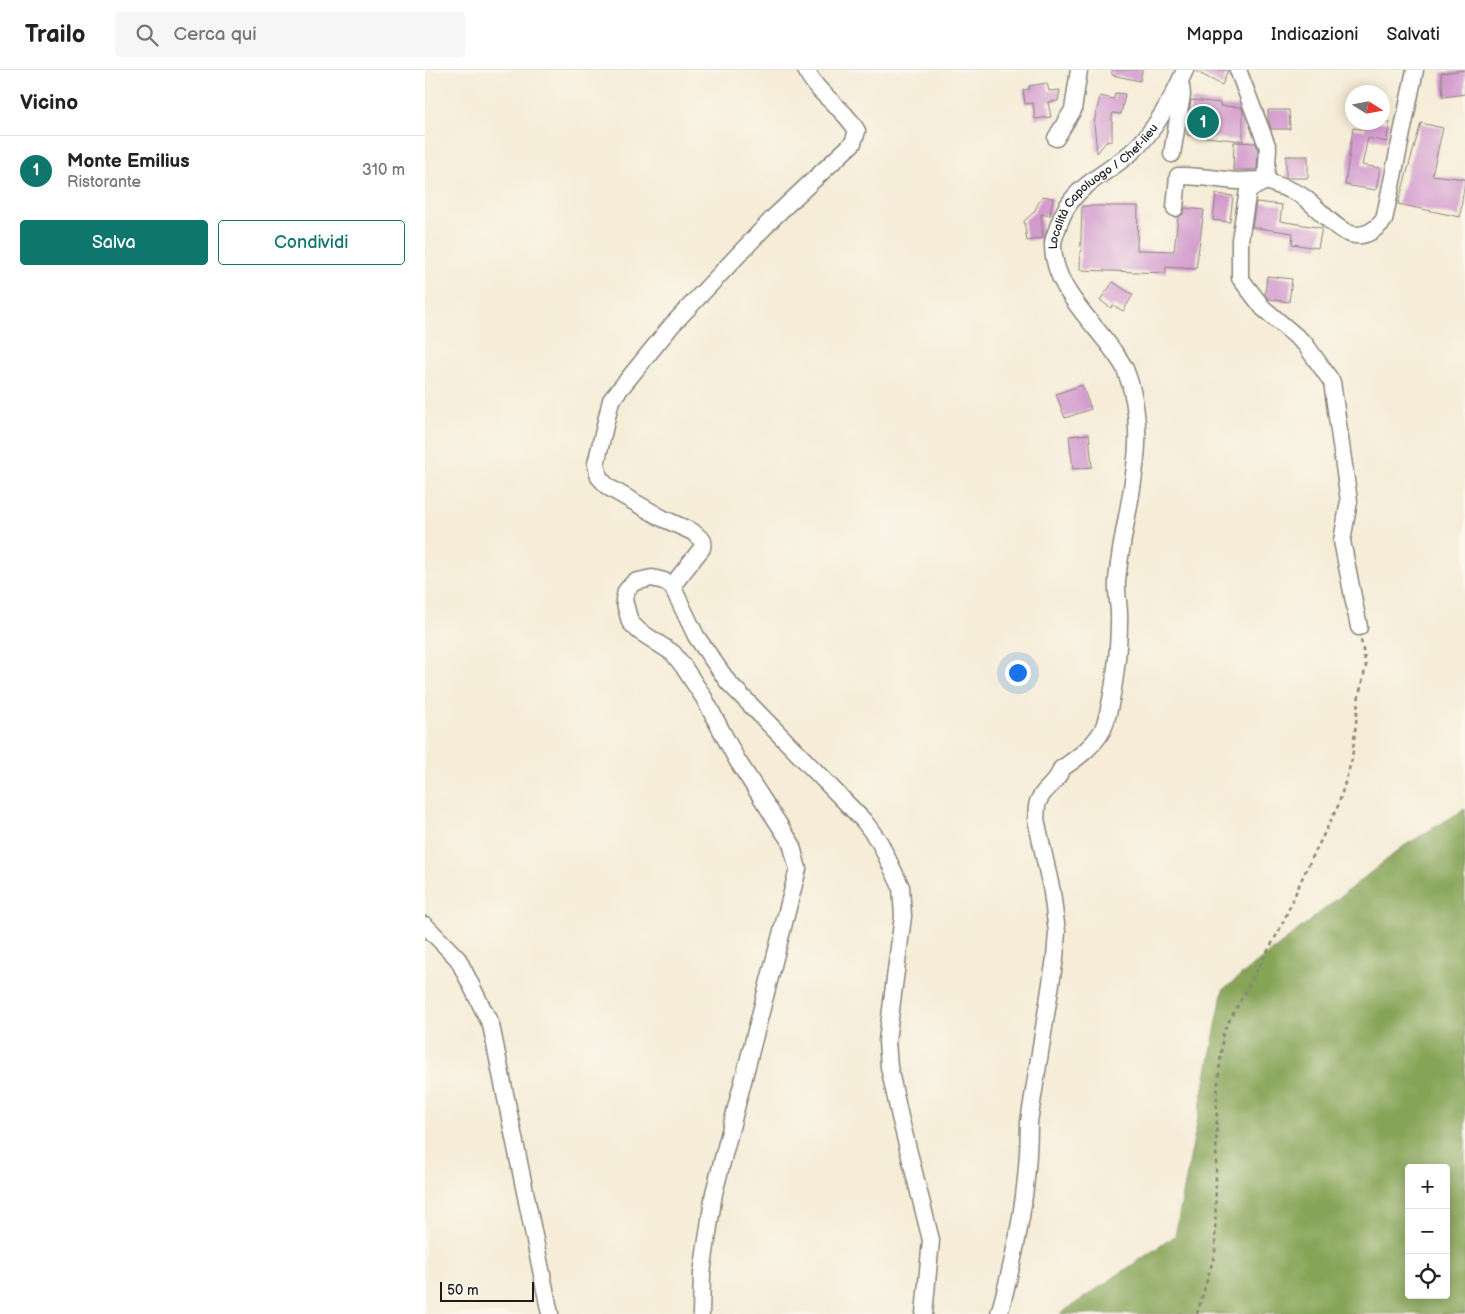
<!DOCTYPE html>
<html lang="it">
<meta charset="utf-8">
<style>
body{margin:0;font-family:"Balsamiq Sans",sans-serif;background:#f6f6f6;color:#222}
.controls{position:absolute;right:15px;bottom:15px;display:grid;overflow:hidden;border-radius:5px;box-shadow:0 2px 12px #0003}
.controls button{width:45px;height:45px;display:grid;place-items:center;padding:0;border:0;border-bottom:1px solid #e0e0e0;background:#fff;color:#222;font:25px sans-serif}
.compass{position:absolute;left:920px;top:15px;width:45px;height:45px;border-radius:50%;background:#fff;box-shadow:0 2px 12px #0003;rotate:101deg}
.scale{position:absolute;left:15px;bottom:12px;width:94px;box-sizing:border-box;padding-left:5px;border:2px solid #1c1c1c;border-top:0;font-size:14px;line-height:18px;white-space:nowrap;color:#1c1c1c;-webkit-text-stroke:4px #fbf7ec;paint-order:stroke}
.you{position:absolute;left:592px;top:602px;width:18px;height:18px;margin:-12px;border:4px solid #fff;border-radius:50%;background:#1a73e8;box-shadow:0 0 0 8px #1a73e833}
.badge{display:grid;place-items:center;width:32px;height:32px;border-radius:50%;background:#0f766e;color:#fff;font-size:16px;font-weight:700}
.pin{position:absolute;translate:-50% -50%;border:2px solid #fff;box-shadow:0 1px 5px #0006}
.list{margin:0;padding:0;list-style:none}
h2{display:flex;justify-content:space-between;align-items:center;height:65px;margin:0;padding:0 20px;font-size:21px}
h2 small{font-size:16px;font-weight:400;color:#767676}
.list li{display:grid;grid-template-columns:32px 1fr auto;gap:15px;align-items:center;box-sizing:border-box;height:70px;padding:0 20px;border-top:1px solid #e0e0e0}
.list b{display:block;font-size:19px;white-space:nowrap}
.list p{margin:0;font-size:16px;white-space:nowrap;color:#767676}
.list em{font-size:16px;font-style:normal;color:#767676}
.actions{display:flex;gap:10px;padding:15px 20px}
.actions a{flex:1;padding:11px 0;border:1px solid #0f766e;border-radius:5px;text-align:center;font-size:18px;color:#0f766e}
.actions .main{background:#0f766e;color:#fff}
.icon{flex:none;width:28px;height:28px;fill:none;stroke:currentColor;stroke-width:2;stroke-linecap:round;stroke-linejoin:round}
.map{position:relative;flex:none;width:1040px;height:1244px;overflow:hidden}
header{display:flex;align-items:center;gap:30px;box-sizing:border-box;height:70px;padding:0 25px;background:#fff;border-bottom:1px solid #e0e0e0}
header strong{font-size:24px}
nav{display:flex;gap:28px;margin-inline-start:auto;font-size:18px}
.search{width:350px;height:45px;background:#f6f6f6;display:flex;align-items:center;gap:12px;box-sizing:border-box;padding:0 18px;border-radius:5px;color:#767676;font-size:19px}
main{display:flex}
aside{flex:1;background:#fff}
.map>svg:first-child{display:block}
.forest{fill:#86a457;stroke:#51603a;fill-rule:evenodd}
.building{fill:#d299cd}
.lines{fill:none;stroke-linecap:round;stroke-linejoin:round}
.minor-casing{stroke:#89847a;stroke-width:19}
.path{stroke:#89847a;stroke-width:2.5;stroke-dasharray:4 4;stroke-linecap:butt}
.minor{stroke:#fff;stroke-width:16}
.labels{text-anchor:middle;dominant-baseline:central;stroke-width:4;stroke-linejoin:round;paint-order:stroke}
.street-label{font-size:12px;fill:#1c1c1c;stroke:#fbf7ec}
</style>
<header>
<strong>Trailo</strong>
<div class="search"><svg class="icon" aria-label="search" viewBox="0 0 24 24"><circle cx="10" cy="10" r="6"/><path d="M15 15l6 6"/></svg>Cerca qui</div>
<nav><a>Mappa</a><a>Indicazioni</a><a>Salvati</a></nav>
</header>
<main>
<aside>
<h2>Vicino<small></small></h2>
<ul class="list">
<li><span class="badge">1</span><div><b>Monte Emilius</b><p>Ristorante</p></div><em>310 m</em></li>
</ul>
<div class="actions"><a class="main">Salva</a><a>Condividi</a></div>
</aside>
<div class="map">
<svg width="1040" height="1244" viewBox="0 0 1040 1244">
<rect width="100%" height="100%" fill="#fbf7ec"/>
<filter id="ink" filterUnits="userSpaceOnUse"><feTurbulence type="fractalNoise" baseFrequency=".02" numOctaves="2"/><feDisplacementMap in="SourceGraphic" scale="10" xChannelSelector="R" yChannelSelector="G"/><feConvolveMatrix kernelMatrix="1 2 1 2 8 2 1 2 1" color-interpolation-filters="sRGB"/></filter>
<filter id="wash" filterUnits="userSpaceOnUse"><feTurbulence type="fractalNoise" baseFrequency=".0096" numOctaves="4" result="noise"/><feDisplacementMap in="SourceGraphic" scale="20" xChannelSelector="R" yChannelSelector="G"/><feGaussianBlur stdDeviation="1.12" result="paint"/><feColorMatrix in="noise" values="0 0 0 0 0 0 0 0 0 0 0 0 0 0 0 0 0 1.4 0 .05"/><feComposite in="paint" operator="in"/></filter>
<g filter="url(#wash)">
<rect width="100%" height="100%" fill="#f6ecd7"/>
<path class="forest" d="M1040,739v505h-405l115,-78 48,-246 181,-144zM984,1098h37v127h-37z"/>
<g id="blocks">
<path class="building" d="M687,0h30l-2,11 -28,-6z
M803,0l-6,15 -27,-14v-1z
M1040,0v24l-22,3 -2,-24z
M622,13l2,8 11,-1 -2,11 -10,1 3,15 -16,2 -2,-16 -8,1 -2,-14 7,-1 -1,-3z
M690,23l10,1 -4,20 -8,-1 -1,2v26l-6,1 -9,11 -3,-30 6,-27 14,3z
M766,30l30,3 -1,3 21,1 2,5v29l-56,-6z
M843,40h21l1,19h-19l-3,-10z
M941,52h24l-4,20 -18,-4 -6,27 18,3 -4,22 -31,-5 8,-57 12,2z
M996,53l22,5 -11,47 33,4 -5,38 -62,-13z
M809,72l22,1 2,7 -1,20h-24z
M861,86h22v22h-22z
M791,124l17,2 -3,26 -17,-2z
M617,126l11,2 -3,18 -9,-2 2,24 -16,3 -3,-20 10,-9z
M831,132l26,3 -2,16 42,7 -4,20 -26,-4 1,-11 -41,-6z
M657,136h56l-1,44 37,1 4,-34 5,-3 2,-6 19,2 -8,59 -30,-2v6l-86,-3z
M842,206l25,3 -3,23 -20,-3 -4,-5z
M688,212l20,13 -10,16 -10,-6 -2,3 -11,-8z
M657,315l9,24 -26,9 -9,-24z
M664,364l3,33 -19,2 -4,-33z"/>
</g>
</g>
<g filter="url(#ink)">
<use href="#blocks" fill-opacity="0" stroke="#89847a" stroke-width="1"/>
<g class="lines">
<defs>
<g id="minor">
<path d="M631,68l17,-28 6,-40"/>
<path d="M747,84l10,-59 -1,-9"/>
<path d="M750,138l3,-32c21,-1 40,4 61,5 9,0 17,-2 27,0l2,-33 -30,-78"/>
<path d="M247,516l30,-38 1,-7 -10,-9 -31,-14 -54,-31 -9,-10 -3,-13 15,-64 61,-75 103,-109 78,-73 4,-12c-14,-25 -38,-34 -51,-61"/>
<path d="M934,557l-17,-86 7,-40 -17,-119 -27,-38 -42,-36 -23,-30v-38l8,-50 18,-9c11,4 23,8 33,13 27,16 51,66 85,26l31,-150"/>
<path d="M0,855l33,34 33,66 59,289"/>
<path d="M276,1244l1,-41 12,-80 84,-324 -7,-26 -54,-83 -33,-62 -21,-32 -10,-13 -34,-22 -9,-9 -6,-22 2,-9 8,-9 18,-4 12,3 8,5 24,50 32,46 136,139 16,22 21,44 2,29 -16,125 2,26 11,50 31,123 -7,74"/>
<path id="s1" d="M574,1244c18,-63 30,-126 30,-192l26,-164 2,-26 -5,-40 -16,-73c1,-5 0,-12 2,-17 5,-14 20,-19 23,-33 15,-10 38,-26 44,-45 9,-29 14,-73 14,-103 1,-13 -3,-26 -2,-40 6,-71 37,-141 8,-212 -3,-7 -9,-14 -13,-20 -23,-32 -60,-63 -59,-106 1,-6 4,-13 6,-19 14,-42 49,-48 78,-77 21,-21 36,-50 48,-77"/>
</g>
</defs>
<use href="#minor" class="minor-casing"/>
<path class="path" d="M772,1244l18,-61 2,-160 6,-61 58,-105 23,-53 34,-68 14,-47 7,-64 7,-29 -5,-26"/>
<use href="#minor" class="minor"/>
</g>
</g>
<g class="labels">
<g class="street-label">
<text stroke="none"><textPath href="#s1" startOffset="1208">Località Capoluogo / Chef-lieu</textPath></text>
</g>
</g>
</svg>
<div class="controls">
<button>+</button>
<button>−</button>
<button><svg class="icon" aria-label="locate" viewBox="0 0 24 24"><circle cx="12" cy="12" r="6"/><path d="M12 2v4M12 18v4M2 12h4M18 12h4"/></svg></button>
</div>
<svg class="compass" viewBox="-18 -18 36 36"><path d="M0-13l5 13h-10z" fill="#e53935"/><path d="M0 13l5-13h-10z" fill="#767676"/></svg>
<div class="scale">50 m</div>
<div class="you"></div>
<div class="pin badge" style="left:778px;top:52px">1</div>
</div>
</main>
